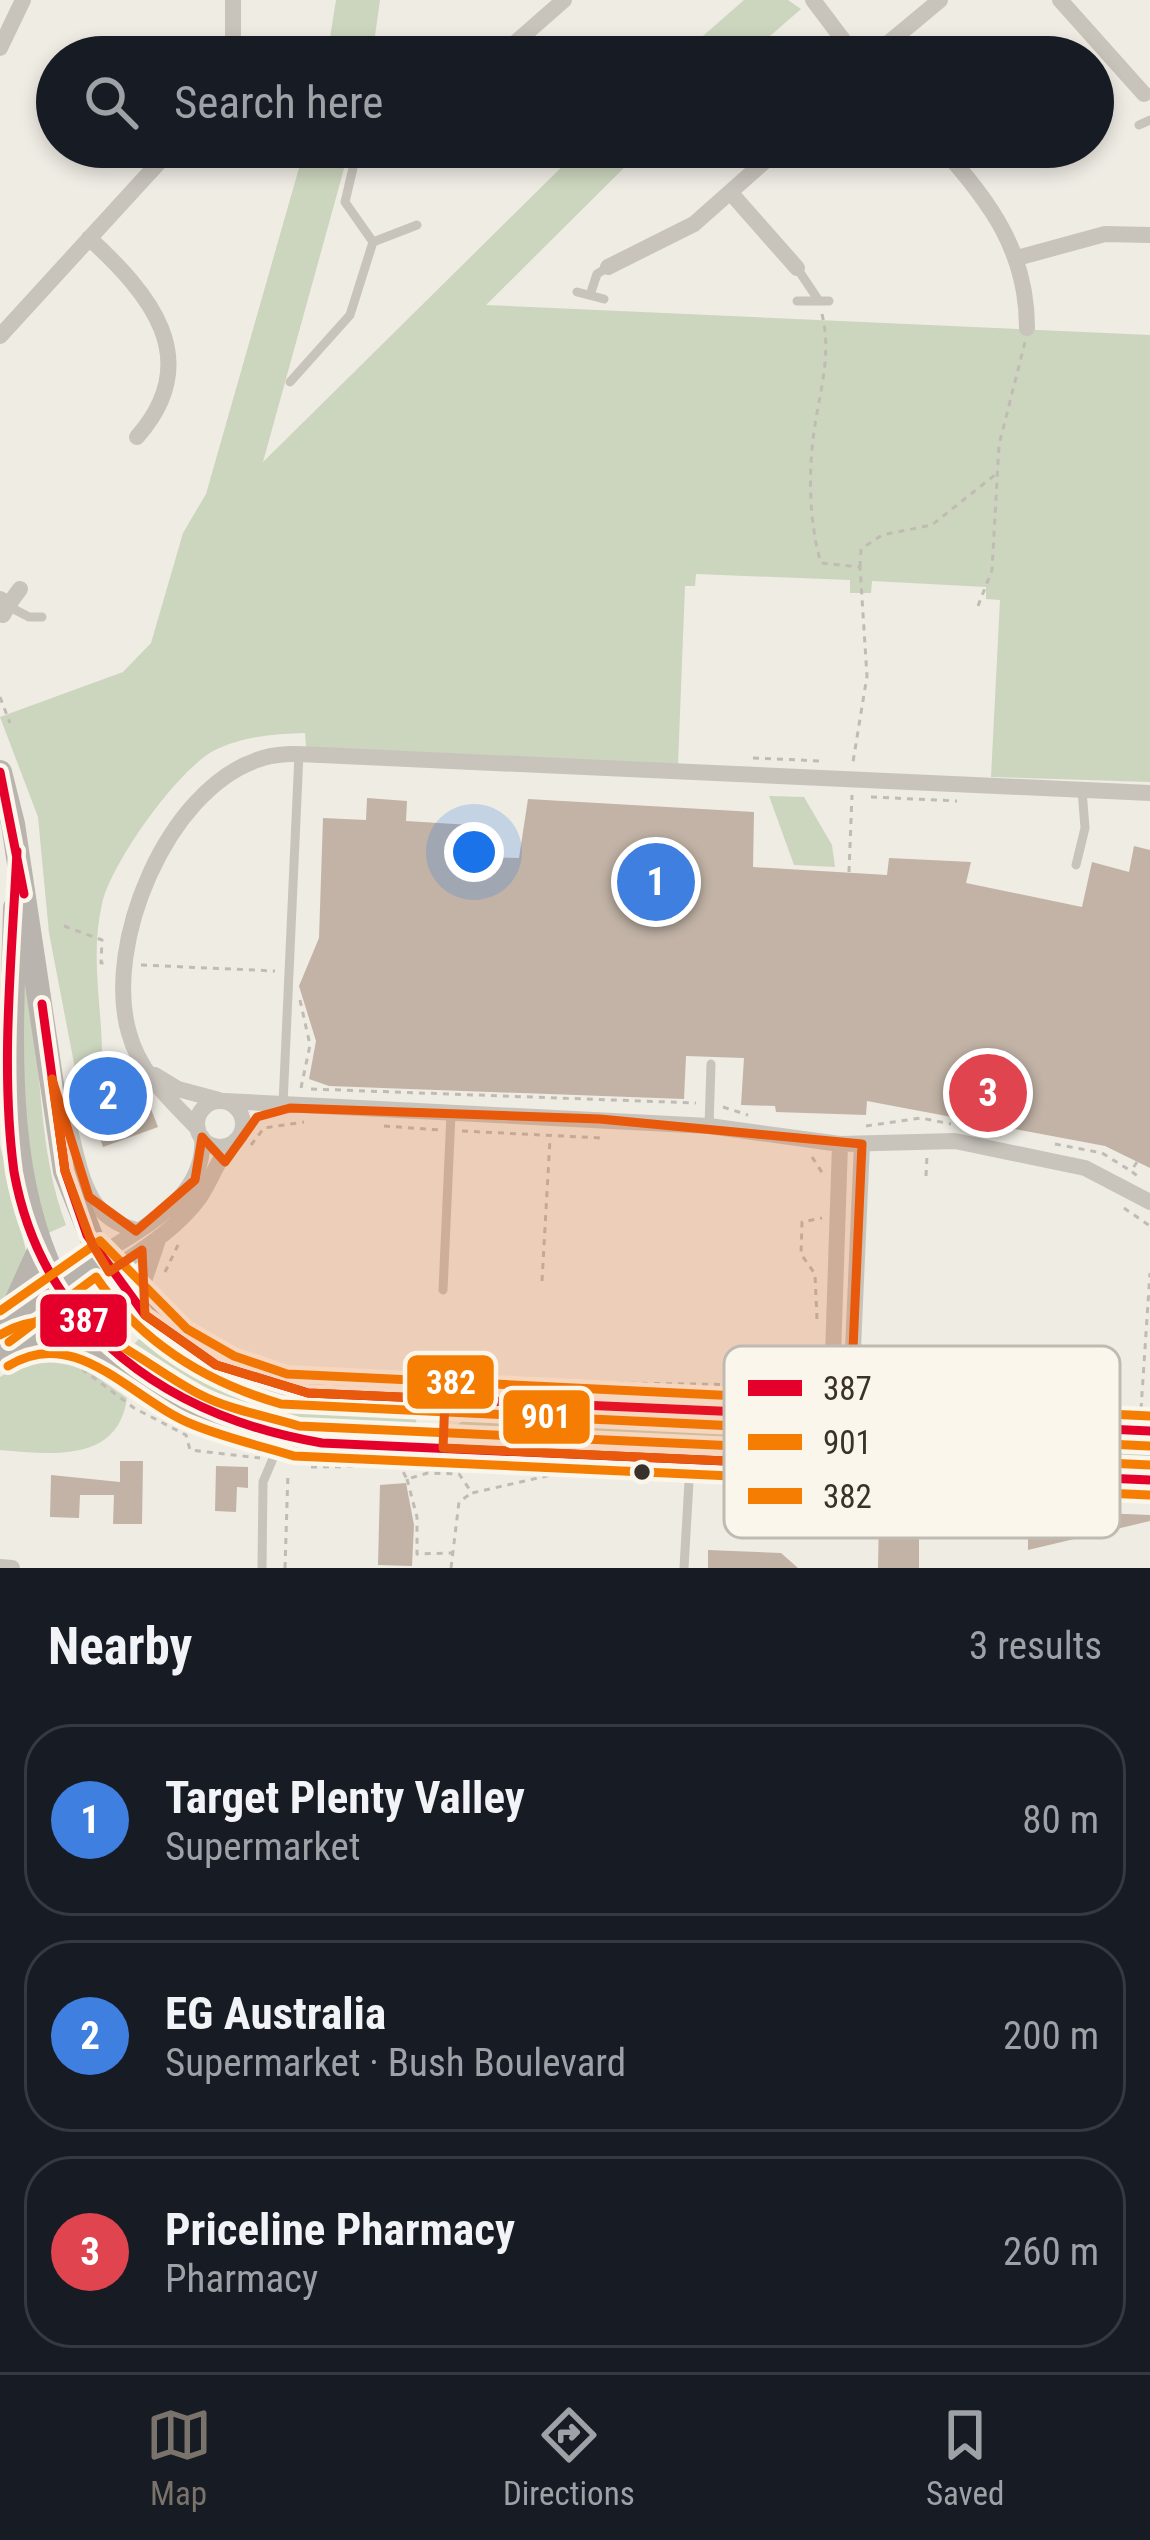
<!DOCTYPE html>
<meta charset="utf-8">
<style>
body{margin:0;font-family:"Roboto Condensed",sans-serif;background:#20242c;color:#f1f3f6}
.you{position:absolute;left:474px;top:852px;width:42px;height:42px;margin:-30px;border:9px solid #fff;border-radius:50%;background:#1a73e8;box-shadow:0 0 0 18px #1a73e833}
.badge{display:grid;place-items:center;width:78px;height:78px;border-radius:50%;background:#79736b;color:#fff;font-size:39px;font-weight:700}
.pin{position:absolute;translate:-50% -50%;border:6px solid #fff;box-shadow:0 3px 12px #0006}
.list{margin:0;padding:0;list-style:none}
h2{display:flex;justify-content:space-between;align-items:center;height:156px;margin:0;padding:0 48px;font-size:51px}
h2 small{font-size:39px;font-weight:400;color:#9ea1a6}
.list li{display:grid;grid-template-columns:78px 1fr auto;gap:36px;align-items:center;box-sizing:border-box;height:192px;margin:0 24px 24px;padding:0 24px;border:3px solid #363941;border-radius:48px}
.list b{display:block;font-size:45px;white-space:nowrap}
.list p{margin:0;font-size:39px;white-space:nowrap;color:#9ea1a6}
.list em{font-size:39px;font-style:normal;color:#9ea1a6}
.icon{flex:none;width:66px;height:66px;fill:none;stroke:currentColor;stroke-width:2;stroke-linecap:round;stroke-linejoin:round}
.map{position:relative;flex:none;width:1150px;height:1568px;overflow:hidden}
.search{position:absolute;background:#171b24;box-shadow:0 6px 18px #0003;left:36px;right:36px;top:36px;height:132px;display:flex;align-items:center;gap:30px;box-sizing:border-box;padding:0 42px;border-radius:66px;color:#9ea1a6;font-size:45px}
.sheet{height:804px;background:#171b24}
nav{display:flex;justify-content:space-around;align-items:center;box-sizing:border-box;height:168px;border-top:3px solid #363941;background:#171b24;font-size:33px;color:#9ea1a6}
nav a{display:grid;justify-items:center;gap:6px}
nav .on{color:#79736b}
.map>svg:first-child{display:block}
.green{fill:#ccd5be}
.building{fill:#c2b3a6}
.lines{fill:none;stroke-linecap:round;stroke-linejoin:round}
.path{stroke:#c0bcb5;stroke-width:3;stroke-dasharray:6 6;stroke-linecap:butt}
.lane{stroke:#c8c4bc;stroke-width:9}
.street{stroke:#c8c4bc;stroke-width:16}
.secondary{stroke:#b9b4ad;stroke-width:24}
.primary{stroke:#b7b2ab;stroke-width:27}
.bus-1-casing{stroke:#faf6ec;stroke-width:18}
.bus-2-casing{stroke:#faf6ec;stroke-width:18}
.bus-3-casing{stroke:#faf6ec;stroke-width:18}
.bus-1{stroke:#e4002b;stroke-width:9}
.bus-2{stroke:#f57e02;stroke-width:9}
.bus-3{stroke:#f57e02;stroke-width:9}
.marked{fill:#e8590c;fill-opacity:0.2;stroke:#e8590c;stroke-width:9;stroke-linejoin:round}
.bus-dot{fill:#39322a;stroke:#faf6ec;stroke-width:4.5}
.key{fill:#faf6ec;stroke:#c0bbb2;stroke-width:3}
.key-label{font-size:33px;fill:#39322a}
.line-badge{stroke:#faf6ec;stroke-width:4.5}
.badge-label{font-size:33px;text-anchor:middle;font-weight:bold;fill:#fff}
</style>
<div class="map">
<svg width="1150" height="1568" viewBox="0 0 1150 1568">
<rect width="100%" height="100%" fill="#efece4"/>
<path class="green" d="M336,0h44l-8,57h-45z
M744,0h44l13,9 -55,48h-67z
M305,147h45l-87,315 319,-315h63l-159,158 664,30v447l-159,-5 9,-177 -14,-1v-12l-114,-6 -1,12h-21v-13l-154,-6 -1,12h-10l-7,178 -372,-17 -1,-14c-29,1 -62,3 -90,17 -37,19 -104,113 -113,154 -13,56 2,110 0,166 0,17 -8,31 -8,53l-12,-18 -33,-172 -11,-116 -38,-100 123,-45 28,-29 32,-110 23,-39z
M769,796l35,1 28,48 3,22 -41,-2z
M24,962c20,88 10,178 42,263l-24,11 -22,-79z
M0,1145l28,114 -28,46z
M148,1328l89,63 72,17 100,6 7,3 1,23 -140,-12 -73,-30 -73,-50z
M43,1352h18l66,46c-9,66 -77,56 -127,52v-73z
M480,1411l328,23 -2,15 -11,4 -339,-14 2,-15z
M877,1430l273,9v30l-107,-16 -160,-7 -6,-2z"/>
<path class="building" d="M367,798l40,3 -1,20 81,5 -1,31 33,1 9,-59 226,13 -1,55 134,8 2,-17 82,4 -5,21 116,24 10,-45 37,10 5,-26 16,4v318l-45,-22 -238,-45 -1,14 -90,-3 -1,-6 -34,-1 3,-47 -58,-2 -2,43 -355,-13 -20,-7 7,-38 -17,-55 20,-48 4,-120 43,2z
M118,1085l12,32 21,-8 7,18 -55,20 -6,-17 8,-3 -12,-33z
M120,1461h23l-1,63h-29l1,-29h-34l-1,23 -29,-1 1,-42 69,7z
M216,1466l32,1v21l-11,-1 -1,25 -21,-1z
M406,1483l8,42 -2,41 -34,-1 2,-80z
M919,1507v61h-41l1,-51 12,-8z
M1028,1510l122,5v6l-122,29z
M708,1550l73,3 17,15h-90z"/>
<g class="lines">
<path class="path" d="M822,314c9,37 0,69 -6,105 -8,44 -8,101 5,144l39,4 7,109 -14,86
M860,567l1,-18 21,-14 50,-10 64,-51
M978,606l14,-36 7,-125 26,-103
M0,697l10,26
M753,758l68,3
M871,797l86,4
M849,872l3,-77
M64,926l38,14 -1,23h6
M141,965l134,6
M300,1000l10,45 -9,43
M311,1089l385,14
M723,1107l25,8
M384,1126l56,4
M866,1126l55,-8 30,6
M462,1131l140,7
M1055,1144l47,9 29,18
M251,1145l13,-17 40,-6
M812,1157l11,17
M1137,1162l-6,9 9,7
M926,1176l1,-20
M1124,1208l26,18
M165,1272l14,-29
M542,1281l8,-142
M817,1319l-2,-45 -14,-20 1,-32 20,-4
M82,1369l52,39 52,27 4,15 70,8
M618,1383l147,2
M1141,1409l9,-136
M311,1467l89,-1 7,13 21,-6 31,1 13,19 79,-18 125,5
M407,1479l10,38v37l36,-1
M703,1481l129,6
M285,1568l3,-96
M451,1568l8,-66 11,-8"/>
<path class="lane" d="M1139,125l11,-5
M358,147l-13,55 28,40
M797,268l22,33
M577,292l27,7
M591,292l6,-18 11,-7
M797,301h32
M290,382l60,-67 23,-73 44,-17
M8,606l21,11h13
M1076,865l9,-37 -3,-38
M283,1104l16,-350
M709,1126l2,-62
M443,1290l8,-176
M855,1472v30
M262,1568l1,-86 11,-26 79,-5
M684,1568l6,-104"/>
<path class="street" d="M813,0l43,57
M1060,0l84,94
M0,48l23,-48
M880,50l60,-50
M233,57v-57
M499,57l65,-57
M941,147c49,55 86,104 86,181
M730,192l67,76
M89,238c60,55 117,121 48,199
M1017,258l88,-24 45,1
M608,267l86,-43 87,-77
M0,336l173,-189
M0,599l9,5 -6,11
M9,604l11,-15
M155,1075l23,14 41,11
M225,1101l484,25 131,18 115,-3 130,27 65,34
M197 1124a23 23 0 1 1 46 0a23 23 0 1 1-46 0Z
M63,1107c18,48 13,109 74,123
M198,1129c-28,-30 -58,-55 -69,-96 -26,-89 38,-242 128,-273 20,-8 43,-6 64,-5l829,38
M99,1256c43,-29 108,-58 103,-119
M109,1272c31,-21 68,-43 91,-75 13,-20 18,-40 36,-57
M144,1310l-1,-26 16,-47
M857,1351l18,50 16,15
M760,1404l49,-14 21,-19
M831,1416l9,-272
M850,1417l12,-273
M0,1567l12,1"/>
<path class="secondary" d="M0,772l13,52 52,347 34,85
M15,908c-3,127 -15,267 45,381
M5,1326l34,-75"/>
<path class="primary" d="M60,1289c50,76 124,123 211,148l879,43
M0,1330l99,-74c44,69 106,113 185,133l866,42
M26,1337l29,-3 52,22
M0,1353l70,-49
M831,1416l24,51"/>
<defs>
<path id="bus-1" d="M0,772l24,122
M17,851c-5,104 -17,217 -3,321 29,160 157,245 308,271l828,37
M42,1004l23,167 22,64 58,80 71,50 92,28 523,23
M850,1417l300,14"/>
<path id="bus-2" d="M9,1342l87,-65c45,66 110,105 185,127l868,42
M8,1366c69,-43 124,35 186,59 32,13 67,21 100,31l855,39"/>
<path id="bus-3" d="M0,1311l100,-70 87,88 47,27 53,18 863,42
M0,1335c72,-44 139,29 201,60 29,15 66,21 98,31l851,39"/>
</defs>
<use href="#bus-1" class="bus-1-casing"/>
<use href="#bus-2" class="bus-2-casing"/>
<use href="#bus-3" class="bus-3-casing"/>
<use href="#bus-1" class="bus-1"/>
<use href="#bus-2" class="bus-2"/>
<use href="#bus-3" class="bus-3"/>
</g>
<path class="marked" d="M52,1079l37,118 47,34 59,-51 7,-43 23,25 32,-45 33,-9 310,11 262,25 -12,273 -31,-2 36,52 -412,-19 2,-49 -137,-6 -92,-28 -71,-50 -3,-65 -33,22 -17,-28 -27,-73z"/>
<circle class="bus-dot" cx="642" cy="1472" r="10"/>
<rect x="724" y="1346" width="396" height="192" rx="18" class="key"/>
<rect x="748" y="1380" width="54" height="16" fill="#e4002b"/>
<rect x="748" y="1434" width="54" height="16" fill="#f57e02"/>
<rect x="748" y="1488" width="54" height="16" fill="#f57e02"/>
<g class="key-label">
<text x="823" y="1400">387</text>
<text x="823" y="1454">901</text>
<text x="823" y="1508">382</text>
</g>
<g class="line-badge">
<rect x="38" y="1292" width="91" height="57" rx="12" fill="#e4002b"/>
<rect x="405" y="1353" width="91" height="58" rx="12" fill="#f57e02"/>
<rect x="501" y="1388" width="91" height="58" rx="12" fill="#f57e02"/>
</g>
<g class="badge-label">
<text x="84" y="1332">387</text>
<text x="451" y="1394">382</text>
<text x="546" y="1428">901</text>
</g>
</svg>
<div class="you"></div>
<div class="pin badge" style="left:656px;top:882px;background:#3f7fe0">1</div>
<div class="pin badge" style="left:108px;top:1096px;background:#3f7fe0">2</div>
<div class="pin badge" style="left:988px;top:1093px;background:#e0444e">3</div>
<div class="search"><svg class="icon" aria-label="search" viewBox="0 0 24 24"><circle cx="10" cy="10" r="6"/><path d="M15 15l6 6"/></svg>Search here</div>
</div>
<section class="sheet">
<h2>Nearby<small>3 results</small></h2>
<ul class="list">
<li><span class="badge" style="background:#3f7fe0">1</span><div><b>Target Plenty Valley</b><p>Supermarket</p></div><em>80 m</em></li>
<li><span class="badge" style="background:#3f7fe0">2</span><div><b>EG Australia</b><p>Supermarket · Bush Boulevard</p></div><em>200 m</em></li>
<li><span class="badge" style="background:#e0444e">3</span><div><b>Priceline Pharmacy</b><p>Pharmacy</p></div><em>260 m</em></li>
</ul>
</section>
<nav>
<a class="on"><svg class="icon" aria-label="map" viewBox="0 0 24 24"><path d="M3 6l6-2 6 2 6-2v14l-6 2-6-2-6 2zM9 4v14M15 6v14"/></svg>Map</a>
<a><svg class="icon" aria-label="directions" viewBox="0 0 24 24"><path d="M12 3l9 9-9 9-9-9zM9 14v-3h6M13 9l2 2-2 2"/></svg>Directions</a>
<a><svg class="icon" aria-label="saved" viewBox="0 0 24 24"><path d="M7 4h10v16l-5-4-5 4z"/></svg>Saved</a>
</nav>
